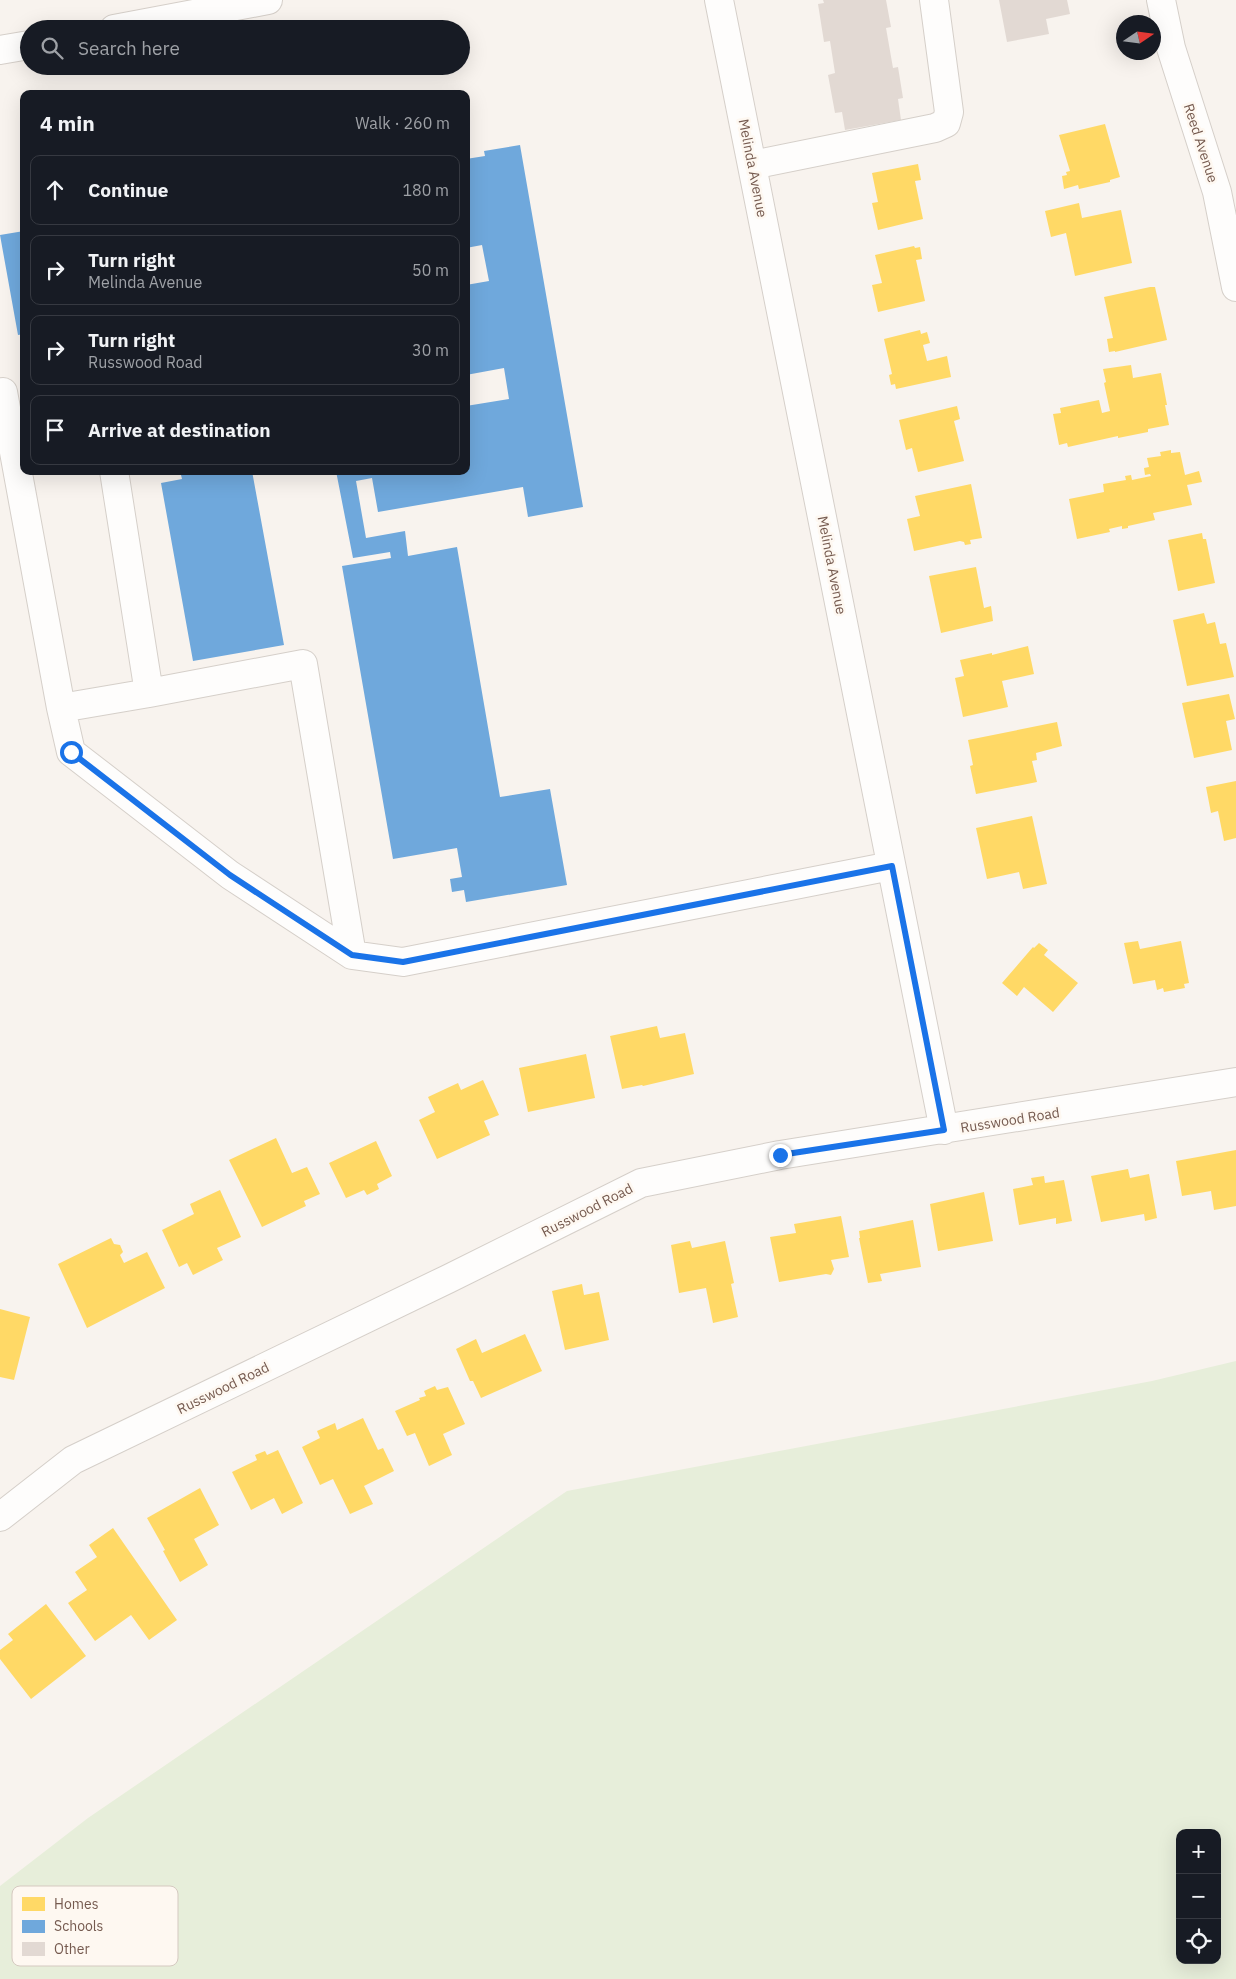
<!DOCTYPE html>
<meta charset="utf-8">
<style>
body{margin:0;font-family:"IBM Plex Sans",sans-serif;background:#20242c;color:#f1f3f6}
.controls{position:absolute;right:15px;bottom:15px;display:grid;overflow:hidden;border-radius:10px;box-shadow:0 5px 20px #0002}
.controls button{width:45px;height:45px;display:grid;place-items:center;padding:0;border:0;border-bottom:1px solid #363941;background:#171b24;color:#f1f3f6;font:25px sans-serif}
.compass{position:absolute;left:1116px;top:15px;width:45px;height:45px;border-radius:50%;background:#171b24;box-shadow:0 5px 20px #0002;rotate:77deg}
.stop{position:absolute;width:15px;height:15px;margin:-11px;border:4px solid #1a73e8;border-radius:50%;background:#fff}
.stop.end{background:#1a73e8;border-color:#fff;box-shadow:0 1px 5px #0008}
.list{margin:0;padding:0;list-style:none}
h2{display:flex;justify-content:space-between;align-items:center;height:65px;margin:0;padding:0 20px;font-size:21px}
h2 small{font-size:16px;font-weight:400;color:#9ea1a6}
.list li{display:grid;grid-template-columns:32px 1fr auto;gap:15px;align-items:center;box-sizing:border-box;height:70px;margin:0 10px 10px;padding:0 10px;border:1px solid #363941;border-radius:10px}
.list b{display:block;font-size:19px;white-space:nowrap}
.list p{margin:0;font-size:16px;white-space:nowrap;color:#9ea1a6}
.list em{font-size:16px;font-style:normal;color:#9ea1a6}
.icon{flex:none;width:28px;height:28px;fill:none;stroke:currentColor;stroke-width:2;stroke-linecap:round;stroke-linejoin:round}
.map{position:relative;flex:none;width:1236px;height:1979px;overflow:hidden}
.search{position:absolute;background:#171b24;box-shadow:0 5px 20px #0002;left:20px;top:20px;width:450px;height:55px;display:flex;align-items:center;gap:12px;box-sizing:border-box;padding:0 18px;border-radius:28px;color:#9ea1a6;font-size:19px}
.panel{position:absolute;background:#171b24;box-shadow:0 5px 20px #0002;left:20px;top:90px;width:450px;height:385px;border-radius:10px}
.map>svg:first-child{display:block}
.green{fill:#e7eeda;fill-rule:evenodd}
.homes{fill:#ffd966}
.schools{fill:#6fa8dc}
.building{fill:#e2d9d3}
.lines{fill:none;stroke-linecap:round;stroke-linejoin:round}
.minor-casing{stroke:#d5cfc9;stroke-width:30}
.minor{stroke:#fefdfc;stroke-width:28}
.route{stroke:#1a73e8;stroke-width:6}
.labels{text-anchor:middle;dominant-baseline:central;stroke-width:5;stroke-linejoin:round;paint-order:stroke}
.street-label{font-size:14px;fill:#755a4f;stroke:#fef8f1}
.key{fill:#fef8f1;stroke:#d5c9c0;stroke-width:1}
.key-label{font-size:14px;fill:#755a4f}
</style>
<div class="map">
<svg width="1236" height="1979" viewBox="0 0 1236 1979">
<rect width="100%" height="100%" fill="#f8f3ee"/>
<path class="green" d="M1236,1361v618h-1236v-93l88,-68 479,-327 585,-110zM1180,1833h37v127h-37z"/>
<path class="homes" d="M1105,124l15,53 -10,3v2l-31,7 -1,-4 -14,4 -2,-13 5,-1 -1,-3 4,-1 -11,-36z
M918,164l3,16 -6,1 8,38 -45,11 -6,-27 6,-1 -6,-29z
M1079,203l3,15 39,-8 11,53 -57,13 -9,-43 -15,4 -6,-26z
M914,246l1,2 5,-1 2,12 -6,1 9,41 -47,11 -6,-27 10,-2 -7,-28z
M1150,287h5l12,53 -52,12v-1l-6,1 -2,-13 6,-1 -9,-41z
M920,330l1,4 6,-2 3,11 -7,2 4,16 20,-5 4,21 -55,12 -1,-5 -4,1 -2,-10 3,-1 -8,-35z
M1131,365l2,13 28,-5 6,32h-2l4,20 -21,4v3l-30,6v-2l-50,11 -1,-4 -8,2 -6,-31 8,-1 -1,-5 39,-8 3,13 8,-2 -6,-28 2,-1 -3,-13z
M957,406l3,13 -6,2 10,40 -46,11 -6,-24 -6,2 -7,-30z
M1171,450v3l9,-1 5,23 14,-4 3,11 -15,3 5,20 -39,8 2,7 -27,6v2l-6,1v-3l-13,3 1,3 -33,7 -8,-40 35,-7 -1,-8 23,-4 -1,-4 6,-1 1,5 19,-4 -1,-2 -5,1 -1,-7 5,-1 -2,-9 14,-2 -1,-4z
M971,484l11,54 -12,2 1,4 -6,1 -1,-3 -4,-1 -46,10 -7,-32 13,-3 -5,-20z
M1202,533l1,6h3l9,44 -37,8 -10,-51z
M976,567l8,41 7,-2 2,15 -52,12 -12,-57z
M1204,613l3,11 8,-2 5,22 6,-1 8,34 -47,9 -14,-66z
M1028,646l6,28 -32,7 6,26 -45,10 -8,-39 9,-2 -4,-16 32,-7v2z
M1229,694l6,25 -9,2 6,29 -38,8 -12,-55z
M1057,722l5,24 -26,7 1,7 -5,1 5,21 -61,12 -6,-28 3,-1 -5,-25z
M1236,781v57l-12,3 -6,-30 -7,2 -5,-26z
M1032,816l15,68 -24,5 -4,-17 -32,7 -11,-51z
M1138,941l2,8 41,-8 8,42 -5,1 1,4 -21,4 -1,-4 -6,2 -2,-10 -22,4 -9,-41z
M1039,943l9,7 -4,5 34,28 -25,29 -29,-25 -7,9 -15,-13 31,-36 1,1z
M657,1026l3,12 25,-5 9,41 -51,12 -1,-1 -20,4 -12,-53z
M586,1054l9,44 -67,14 -9,-44z
M483,1080l16,35 -15,6 6,14 -53,24 -18,-39 16,-8 -7,-15 30,-14 3,7z
M276,1138l16,35 15,-6 13,27 -16,7 2,5 -44,21 -33,-67z
M376,1141l16,35 -15,8 2,5 -12,6 -3,-5 -18,8 -17,-35z
M1236,1150v56l-22,4 -3,-19 -29,5 -6,-35z
M1128,1169l2,9 19,-4 8,44 -12,3 -1,-7 -43,8 -10,-46z
M1044,1176l1,7 19,-3 8,41 -16,3v-6l-37,7 -6,-36 20,-4 -2,-7z
M220,1190l21,47 -24,11 6,12 -30,15 -6,-12 -8,4 -17,-37 32,-16 -4,-10z
M984,1192l9,49 -55,10 -8,-47z
M841,1216l8,41 -18,3 3,9 -3,6 -5,-1 -47,8 -9,-45 26,-4 -2,-9z
M913,1220l8,47 -41,7 2,7 -14,2 -9,-45h1l-1,-7z
M111,1238l3,6 6,1 3,7 -3,3 4,8 23,-11 18,36 -78,40 -29,-64z
M690,1241l2,7 33,-7 9,42 -3,1 7,33 -25,6 -7,-35 -27,5 -8,-48z
M582,1284l2,11 15,-3 10,48 -44,10 -13,-59z
M0,1309l30,8 -16,63 -14,-3z
M525,1334l17,37 -61,27 -8,-17h-3l-14,-32 20,-10 6,14z
M435,1386l2,4 11,-3 17,37 -22,10 9,21 -23,11 -14,-33 -8,3 -12,-25 25,-11 -1,-2 7,-2 -2,-5z
M363,1418l15,32 5,-2 11,23 -30,15 9,18 -23,10 -17,-35 -13,6 -18,-38 18,-9 -3,-7 18,-8 2,7z
M278,1450l25,53 -21,11 -8,-16 -23,12 -19,-38 25,-12 -2,-5 10,-4 2,4z
M200,1488l19,37 -25,14 14,26 -28,17 -17,-31 2,-1 -18,-32z
M113,1528l64,92 -28,20 -18,-25 -36,26 -27,-38 19,-13 -12,-18 22,-15 -8,-12z
M46,1604l40,52 -55,43 -31,-40v-9l13,-10 -5,-6z"/>
<path class="schools" d="M520,145l63,362 -55,10 -5,-30 -145,25 -6,-34 -16,3 10,57 39,-7 3,25 49,-9 43,250 50,-8 17,96 -101,17 -2,-12 -12,2 -2,-13 12,-2 -5,-29 -64,11 -51,-293 49,-8 -1,-6 -37,6 -17,-87h130v-65l43,-7 -5,-31 -38,7v-90l23,-4 -7,-36 -16,3v-89l19,-3 -1,-5z
M24,231v103l-6,1 -18,-100z
M180,471h72l32,174 -91,16 -32,-178 21,-4z"/>
<path class="building" d="M823,0h63l5,27 -5,1 7,40 5,-1 5,31 -5,1 3,21 -56,10 -3,-18 -7,1 -7,-38 7,-2 -5,-32 -6,1 -6,-38 6,-1z
M999,0h68l3,14 -24,5 3,15 -42,8z"/>
<g class="lines">
<defs>
<path id="minor" d="M719,0l225,1130
M1161,0l10,48 46,144 19,95
M114,29l154,-29
M0,50l29,-5
M752,165l183,-37 11,-5 3,-11 -15,-112
M3,392l58,316 10,44 159,123 122,80 -49,-291 -154,29 -35,-222
M61,708l88,-15
M352,955l51,7 488,-96
M0,1517l73,-57 375,-181 193,-96 139,-28 456,-73"/>
</defs>
<use href="#minor" class="minor-casing"/>
<use href="#minor" class="minor"/>
</g>
<g class="lines">
<path class="route" d="M71,752l159,123 122,80 51,7 489,-96 52,264 -164,25"/>
</g>
<g class="labels">
<g class="street-label">
<text transform="translate(1201 143) rotate(72)">Reed Avenue</text>
<text transform="translate(753 168) rotate(79)">Melinda Avenue</text>
<text transform="translate(832 565) rotate(79)">Melinda Avenue</text>
<text transform="translate(1010 1120) rotate(-9)">Russwood Road</text>
<text transform="translate(587 1210) rotate(-27)">Russwood Road</text>
<text transform="translate(223 1388) rotate(-26)">Russwood Road</text>
</g>
</g>
<rect x="12" y="1886" width="166" height="80" rx="8" class="key"/>
<rect x="22" y="1897" width="23" height="14" fill="#ffd966"/>
<rect x="22" y="1920" width="23" height="13" fill="#6fa8dc"/>
<rect x="22" y="1942" width="23" height="14" fill="#e2d9d3"/>
<g class="key-label">
<text x="54" y="1909">Homes</text>
<text x="54" y="1931">Schools</text>
<text x="54" y="1954">Other</text>
</g>
</svg>
<div class="controls">
<button>+</button>
<button>−</button>
<button><svg class="icon" aria-label="locate" viewBox="0 0 24 24"><circle cx="12" cy="12" r="6"/><path d="M12 2v4M12 18v4M2 12h4M18 12h4"/></svg></button>
</div>
<svg class="compass" viewBox="-18 -18 36 36"><path d="M0-13l5 13h-10z" fill="#e53935"/><path d="M0 13l5-13h-10z" fill="#9ea1a6"/></svg>
<div class="stop" style="left:71px;top:752px"></div>
<div class="stop end" style="left:780px;top:1155px"></div>
<div class="search"><svg class="icon" aria-label="search" viewBox="0 0 24 24"><circle cx="10" cy="10" r="6"/><path d="M15 15l6 6"/></svg>Search here</div>
<section class="panel">
<h2>4 min<small>Walk · 260 m</small></h2>
<ul class="list">
<li><svg class="icon" aria-label="ahead" viewBox="0 0 24 24"><path d="M12 20V5M6 11l6-6 6 6"/></svg><div><b>Continue</b></div><em>180 m</em></li>
<li><svg class="icon" aria-label="right" viewBox="0 0 24 24"><path d="M7 20v-9h11M14 6l5 5-5 5"/></svg><div><b>Turn right</b><p>Melinda Avenue</p></div><em>50 m</em></li>
<li><svg class="icon" aria-label="right" viewBox="0 0 24 24"><path d="M7 20v-9h11M14 6l5 5-5 5"/></svg><div><b>Turn right</b><p>Russwood Road</p></div><em>30 m</em></li>
<li><svg class="icon" aria-label="arrive" viewBox="0 0 24 24"><path d="M6 21V4h12l-3 4 3 4H6"/></svg><div><b>Arrive at destination</b></div></li>
</ul>
</section>
</div>
